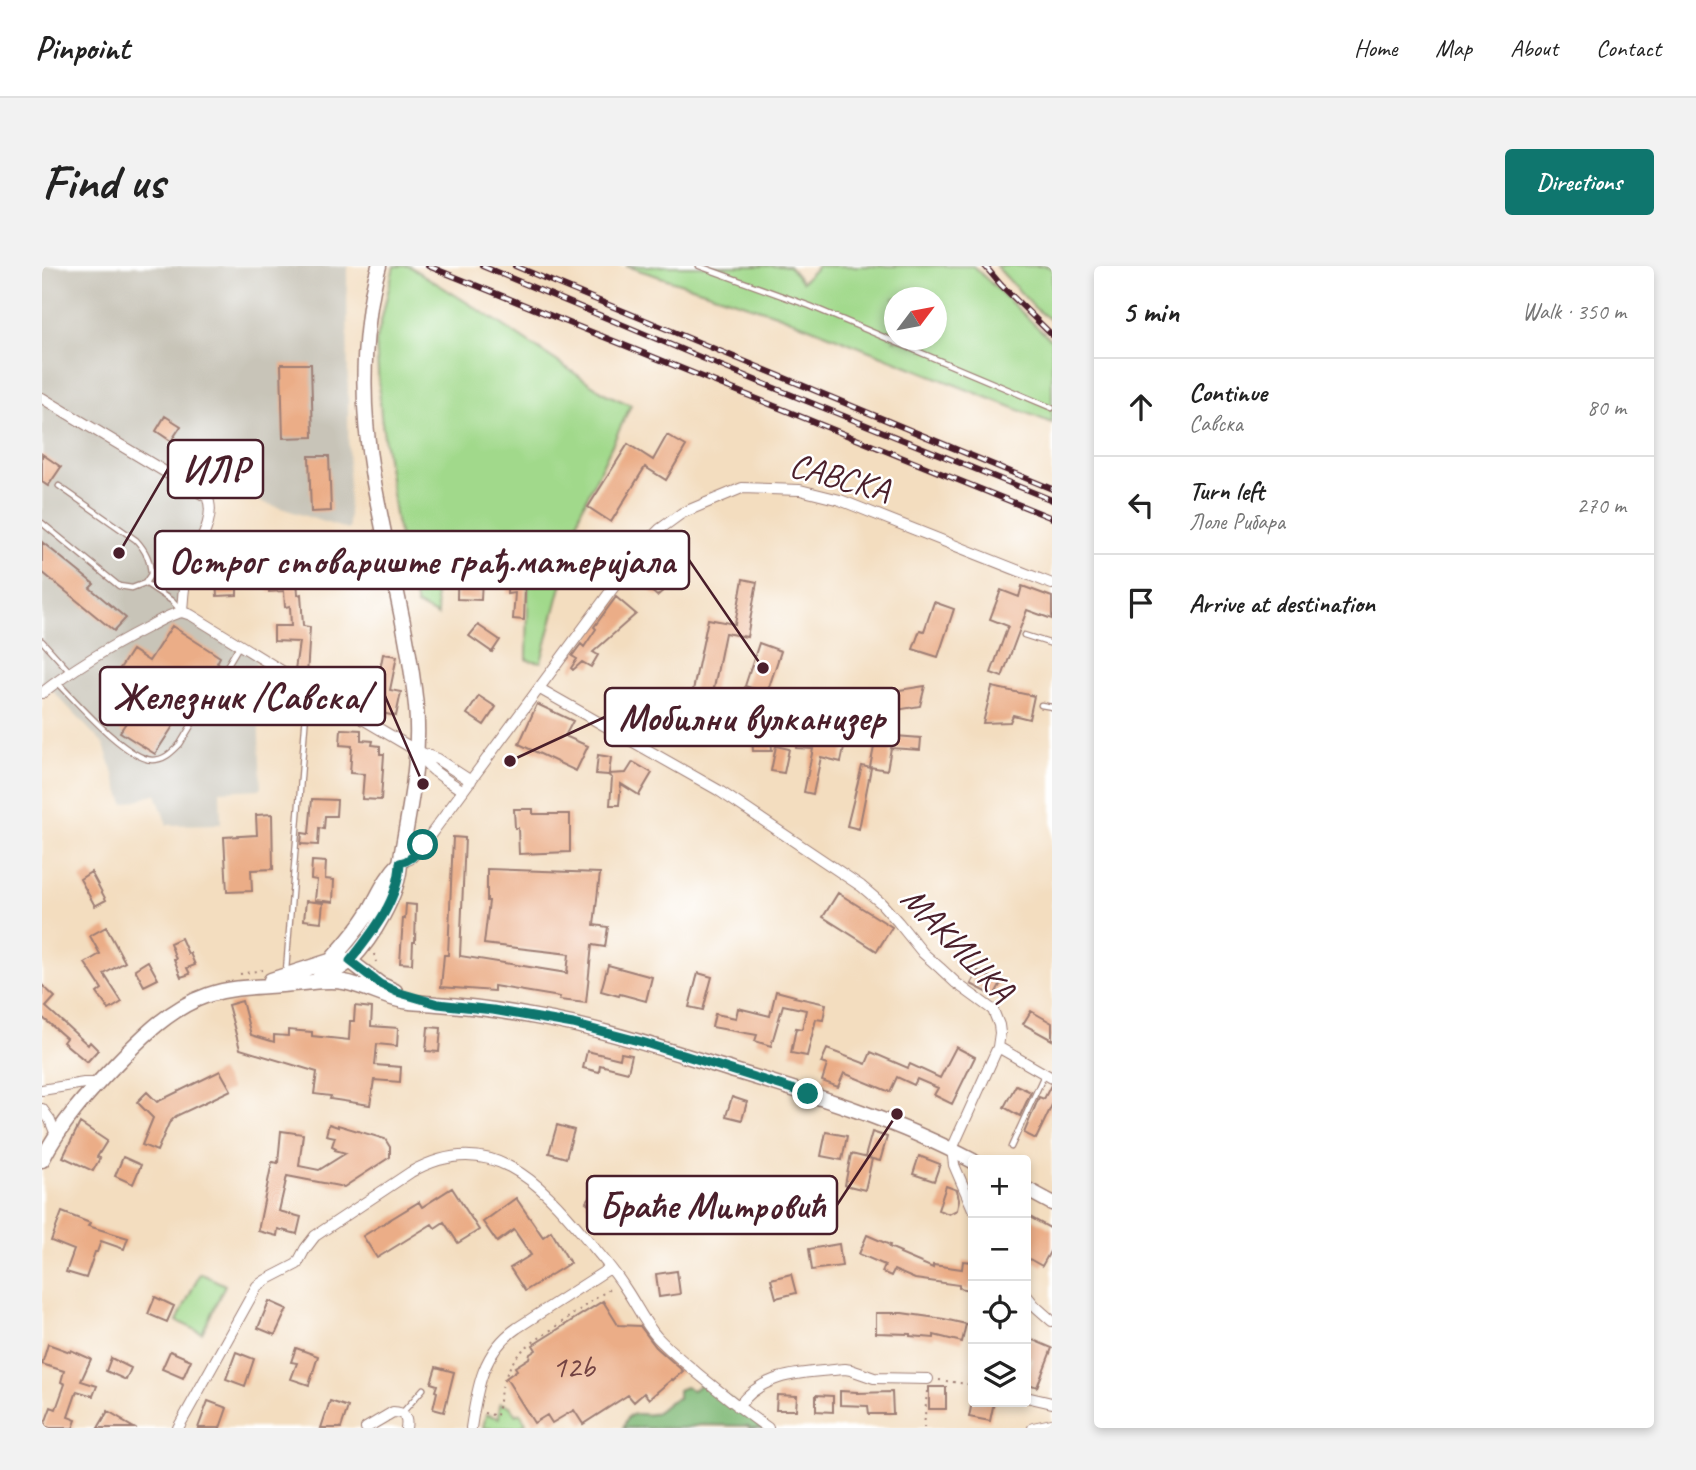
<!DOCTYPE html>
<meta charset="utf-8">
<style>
body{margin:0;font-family:Caveat,sans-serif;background:#f2f2f2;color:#222}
.controls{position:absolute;right:21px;bottom:21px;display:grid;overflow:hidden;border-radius:7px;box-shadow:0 4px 10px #0003}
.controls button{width:63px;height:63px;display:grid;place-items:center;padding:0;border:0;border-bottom:2px solid #e0e0e0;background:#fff;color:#222;font:35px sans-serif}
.compass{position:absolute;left:842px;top:21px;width:63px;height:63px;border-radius:50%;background:#fff;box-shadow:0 4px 10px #0003;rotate:58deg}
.stop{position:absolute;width:21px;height:21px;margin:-16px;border:5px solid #0f766e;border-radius:50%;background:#fff}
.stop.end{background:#0f766e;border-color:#fff;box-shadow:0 2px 7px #0008}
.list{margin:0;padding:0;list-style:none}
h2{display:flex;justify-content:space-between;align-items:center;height:91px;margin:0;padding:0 28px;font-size:30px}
h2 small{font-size:23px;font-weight:400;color:#767676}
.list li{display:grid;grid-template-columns:46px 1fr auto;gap:21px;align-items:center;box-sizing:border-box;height:98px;padding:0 28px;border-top:2px solid #e0e0e0}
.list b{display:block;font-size:26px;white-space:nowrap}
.list p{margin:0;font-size:23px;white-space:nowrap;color:#767676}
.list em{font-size:23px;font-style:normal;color:#767676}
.icon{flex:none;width:38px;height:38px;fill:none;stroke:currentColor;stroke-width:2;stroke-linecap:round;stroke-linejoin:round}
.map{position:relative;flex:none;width:1010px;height:1162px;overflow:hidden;border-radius:7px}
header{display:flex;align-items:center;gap:42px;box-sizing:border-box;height:98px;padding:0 35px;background:#fff;border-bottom:2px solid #e0e0e0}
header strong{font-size:33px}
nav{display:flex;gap:38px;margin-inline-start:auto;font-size:24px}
.intro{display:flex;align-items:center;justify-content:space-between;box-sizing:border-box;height:168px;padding:0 42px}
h1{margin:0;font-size:49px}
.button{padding:18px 32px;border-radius:7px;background:#0f766e;color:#fff;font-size:24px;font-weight:700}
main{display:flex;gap:42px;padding:0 42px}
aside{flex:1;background:#fff;border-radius:7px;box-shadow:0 4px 10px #0003}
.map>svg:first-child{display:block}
.industrial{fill:#c8c4b8}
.green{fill:#a1d98b;stroke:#767c5b;stroke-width:2;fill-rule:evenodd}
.forest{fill:#80b977;stroke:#656c51;stroke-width:2}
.building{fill:#ebad87}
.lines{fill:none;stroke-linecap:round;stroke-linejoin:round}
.lane-casing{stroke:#9e7e75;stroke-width:7}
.street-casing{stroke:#9e7e75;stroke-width:12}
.secondary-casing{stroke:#9e7e75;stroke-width:17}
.path{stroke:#9e7e75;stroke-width:2;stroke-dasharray:2 5;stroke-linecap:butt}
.lane{stroke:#fff;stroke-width:4.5}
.street{stroke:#fff;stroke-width:10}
.secondary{stroke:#fff;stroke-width:14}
.rail-casing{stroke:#4a1f2b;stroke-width:6}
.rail{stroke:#fff;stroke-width:3.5;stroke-dasharray:10;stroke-linecap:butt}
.route{stroke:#0f766e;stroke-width:9}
.labels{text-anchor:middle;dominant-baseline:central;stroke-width:5;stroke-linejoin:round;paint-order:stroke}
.number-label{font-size:32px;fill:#724242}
.street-label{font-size:35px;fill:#4a1f2b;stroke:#fff}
.leader{fill:none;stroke:#4a1f2b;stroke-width:2.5}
.callout-dot{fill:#4a1f2b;stroke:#fff;stroke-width:2.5}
.callout{fill:#fff;stroke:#4a1f2b;stroke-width:2.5}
.callout-label{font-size:37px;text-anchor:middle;font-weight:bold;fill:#4a1f2b}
</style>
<header>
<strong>Pinpoint</strong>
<nav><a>Home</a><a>Map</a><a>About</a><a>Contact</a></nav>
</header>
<div class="intro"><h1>Find us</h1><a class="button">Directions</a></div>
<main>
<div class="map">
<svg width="1010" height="1162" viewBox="0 0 1010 1162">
<rect width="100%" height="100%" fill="#fff"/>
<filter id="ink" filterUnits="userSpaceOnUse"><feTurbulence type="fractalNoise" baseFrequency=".0143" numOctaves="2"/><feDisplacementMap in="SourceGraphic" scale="14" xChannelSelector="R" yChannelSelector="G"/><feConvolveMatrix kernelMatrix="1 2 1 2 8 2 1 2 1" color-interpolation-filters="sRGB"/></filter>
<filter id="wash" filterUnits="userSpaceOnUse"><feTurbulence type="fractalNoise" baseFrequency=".00686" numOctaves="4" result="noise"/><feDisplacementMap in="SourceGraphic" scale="28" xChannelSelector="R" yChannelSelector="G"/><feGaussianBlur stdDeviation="1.57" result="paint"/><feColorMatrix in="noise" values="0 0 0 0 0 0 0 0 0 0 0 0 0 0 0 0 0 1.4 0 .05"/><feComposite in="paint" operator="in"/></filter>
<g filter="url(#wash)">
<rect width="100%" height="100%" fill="#f3ddbf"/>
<path class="industrial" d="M0,0h307l-2,4 2,260 -133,-43 -6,29 -23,59 -4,37 73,44 5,133 -41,2 1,33 -54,1 -11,-31 -32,10 -20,-59 -54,-57 -8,5z"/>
<path class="green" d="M352,0h15l89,56 108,72 25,11 -50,105 -40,152 -14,-2 2,-130 -101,6 10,80 -21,-11 -21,-84 -15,-105 -5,-73z
M584,0h163l13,16 16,-16h155l79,75v82l-276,-109zM852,32h42v42h-42z
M954,0h51l5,2v53l-17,-13z
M158,1007l25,12 -23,48 -25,-12z
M458,1137l10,3 6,9 4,-2 6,10 -7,5h-36l3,-14 13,4z"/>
<path class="forest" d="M664,1114l62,48h-18l-1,-2 -48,-1 -17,3h-61c3,-5 3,-12 9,-13 8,-3 15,2 23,-2 10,-5 11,-12 23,-15v-8l7,-3 8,3z"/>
<g id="blocks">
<path class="building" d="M239,98h30l2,73 -30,1z
M123,150l16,10 -10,15 -15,-10z
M625,169l19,11 -20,34 -21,-13 -34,55 -23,-15 40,-63 25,16z
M0,188l19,13 -13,19 -6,-4z
M267,190h20l2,55 -20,1z
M434,269l51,1 -3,84 -11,-1 2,-26 -8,1 1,-39h-25l-2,45 -24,-1 1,-47 -21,-2 1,-14 37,2z
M0,276l52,42 -4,4 36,30 -12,13 -72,-59z
M615,284l27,23 -27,23 -22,-19z
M243,305l1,8 11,-1 1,17 3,-1 2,32 7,1 -3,49 -12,-6 4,-28 -25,-1v-15h17l-1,-20 -5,1 -1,-16 -15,1 -1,-20z
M701,313l14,3 -10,55 -22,-4 -17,85 -20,-4 20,-95 27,5z
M195,314v15l-20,1 -1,-15z
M980,320l30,11v22l-25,-9 -25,67 -11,-4 17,-47 -18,-7 11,-29 18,7z
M574,331l20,17 -43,38 5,3 -7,12 -9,-5 -9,8 -2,-2 6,-9 -5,-3 9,-12 3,3 12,-18 -2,-2z
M892,336l20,7 -16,48 -25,-8 7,-19 4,1z
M436,359l22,15 -8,12 -23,-16z
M130,360l48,31 -3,6 4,3 -21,32 -6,-4 -39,60 -35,-22 7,-11 -21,-14 16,-26 -7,-5 17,-26 17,11z
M717,377l22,8 -14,42 -22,-7z
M341,388l14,2 -7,34 11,2 -5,24 -24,-5z
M883,420l-5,20 -86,15 1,-21z
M950,421l42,9 -5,23 -16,-4 -3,7 -27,1z
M437,430l17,11 -12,18 -17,-11z
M495,438l36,17 -8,15 23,10 -12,25 -57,-27z
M299,463l20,1v10l12,1 -1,4 8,1v8h4l-3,46 -19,-1 2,-25 -14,-1 2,-27 -12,-1z
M756,466l48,6 -5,24 -20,-5 -8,37 -9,-2 9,-43 -17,-1z
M835,466l18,4 26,2 -1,12 -29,-2 -4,22 -17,-3z
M729,470l1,15h-19l-1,-14z
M734,480l13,3 -5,24 -13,-2z
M556,489l13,2 -2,17 17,-1 7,-11 19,11 -13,22 -18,-11 -2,21h-9l2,-27 -4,-3 -12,-1z
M820,500l9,2 -12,61 -12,-3z
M270,533l25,1 -1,16h-11l-1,13 -5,-1 -1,17 -17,-1 1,-11 7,1z
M472,543h19v5h37v38l-51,2 -1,-26h-3z
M230,548l1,55 -22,1 1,21 -25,1 -3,-55 33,-2 -1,-20z
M411,571l12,1 -5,118 107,17 2,-19 -85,-10 5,-43h-2v-32l113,4 -6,52 14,2 -3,20 -13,-2 -6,58 -27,-3 1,-3 -66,-11v5l-53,-4 3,-32h4z
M270,595l14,1 -1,17 9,1 -1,22 -18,-2 2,-20 -6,-1z
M49,606l15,28 -11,6 -15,-27z
M796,627l54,34 -15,24 -54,-34z
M264,635l17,2 -2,19 -17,-2z
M364,638l10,1 -1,37h-2l-1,22 -12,-1 3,-45 2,1z
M64,661l19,35 -21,12 18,28 -13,8 -12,-17 5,-4 -17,-26 15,-9 -10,-18z
M139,672l7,16 2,-1 5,12 -8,3 3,6 -9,3 -7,-18h2l-6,-16z
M106,695l10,18 -14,7 -9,-17z
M566,699l44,12 -6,24 -26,-7 -1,2 -18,-5z
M936,705l23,12 -7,13 -23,-12z
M656,707l14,4 -9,33 -14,-3z
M0,719l13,12 -9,10 42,38 2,-3 8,8 -11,12 -24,-20 3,-4 -24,-21z
M734,725l19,5 -1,1 32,7 -3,16 -7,-1 -9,37 -16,-3 5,-25 6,1 4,-19 -23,-5 -12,41 -16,-5 2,-6 -45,-8 3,-13 21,4 2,-10 32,8z
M200,735l9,34 23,7v-7l14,1v-6l24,2v4l37,4 1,-19h4l1,-15 17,2 -1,18 27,2 -1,18 -20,-2 -2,21 26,2 -1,15 -26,-2 -4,25 -40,-6 1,-3 -17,-2 3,-22 -77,-23 -12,-44z
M989,745l21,12v17l-29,-16z
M386,761l13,1 -2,24 -13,-1z
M914,781l19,10 -23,47 -18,-9 4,-7 -21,-9 -3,6 -17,-8 -7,15 -46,-19 -6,14 -16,-6 5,-16 -6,-2 6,-14 39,15 5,-12 37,16 2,-4 30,14z
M545,785l33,8 1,-6 11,2 -4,17 -28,-7 -1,7 -16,-4z
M178,805l11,19 -55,26 -7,7 -12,28 -15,-6 11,-27 -16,-16 10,-10 10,10z
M974,819l15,7 -11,24 -16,-9z
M1009,819h1v20l-16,34 -12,-6 15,-36 5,2z
M690,831l15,5 -5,18 -16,-4z
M38,857l27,18 -10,16 3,1 -7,13 -30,-14z
M287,858l9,3v-2l47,14 5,8v10l-46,30 -57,-11 -8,35 22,6 -4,17 -19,-5 -1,7 -19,-5 14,-69 6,1 3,-32 22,3 -4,32 20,4 27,-17 -11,-3 1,-2 -4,-2 3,-9 -9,-2z
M515,859l17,5 -8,28 -17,-5z
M784,866l21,4 -5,24 -21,-4z
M830,866l15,5 -7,24 -15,-4z
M809,888l21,5 -7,31 -20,-5z
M877,890l21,8 -6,17 -21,-7z
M81,891l18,8 -8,19 -18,-8z
M557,920l17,13 -13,16 -17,-13z
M904,920l11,4 2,10 -2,10 -8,4 -11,-4z
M410,922l27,42 -21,13 -14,-21 -9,6 -3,-4 -55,34 -14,-22 56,-34 3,5z
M474,932l27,39 8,-6 19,32 -45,28 -15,-23 21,-13 -17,-25 -17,12 -14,-20z
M20,946l28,11 -2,3 40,12 -4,11 -23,-8 -4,11h-2l-9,26 -20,-6 8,-22 -23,-9z
M984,949l26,14v19l-10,18 -16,-9z
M825,969l23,10 -1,2 12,5 -1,2 33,14v-3l29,4 1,-8 10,1v22h-3v6l-11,-2v-3l-44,-6 -21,-9 -3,6 -9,-4 3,-7 -26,-11z
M797,978l3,22 -30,4 -3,-21z
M635,1005l3,23 -21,3 -3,-23z
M749,1008l5,19 -20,5 -5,-19z
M113,1031l19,9 -7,16 -19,-8z
M227,1035l18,8 -12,26 -17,-7z
M561,1035l15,24 22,1 16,21 27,24 -10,9 -1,-1 -23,20 -5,-6 -10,9 -6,-7 -45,29 -9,-14 -22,13 -5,-8 -13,8 -28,-45 11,-8 -2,-3 14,-9 1,-4 6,-4 -3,-5z
M834,1047h26l42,6 22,5 -4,18 -28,-7v3l-24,-2v-2l-34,-1z
M984,1071l26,11 -15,39 -11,-4 7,-24 -7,-3z
M6,1078l22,8 1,-2 20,9 -10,22 16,5 -4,10 -16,-5 -9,26 8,3 -3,8h-23l-6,-2 7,-19 5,2 9,-25 -4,-2 3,-11 -22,-7z
M254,1082l22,8 -9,29 -18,-6 6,-16 -6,-1z
M128,1085l21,9 -8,18 -21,-9z
M194,1086l18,7 -9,27 -19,-7z
M69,1092l20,10 -5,12 -20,-9z
M394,1101l18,5 -10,40 -11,-3 4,-17 -2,-1 2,-6 -6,-2z
M887,1121h17v22h-17z
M798,1125l17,1v1l35,-1 1,22h-24l-1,-8 -28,-1z
M735,1129l20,1 -1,14h-20z
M774,1129l17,1v16l-17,-1z
M166,1135l19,7 -7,20h-22z
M288,1135l18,6 -7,21h-20z
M930,1136h22l-4,19 -21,-4z
M66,1145l15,9 -1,1 12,7h-36z"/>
</g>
</g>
<g filter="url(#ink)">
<use href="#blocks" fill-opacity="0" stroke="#9e7e75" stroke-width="2"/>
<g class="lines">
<defs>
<path id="lane" d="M657,0l111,40 242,102
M17,220l77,54c10,11 14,20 15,34l-6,9
M0,257l77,63 13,2 13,-5 27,18 8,9
M982,369l28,9
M0,375l28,31
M16,417c19,19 67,75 94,77 13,0 20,-8 28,-16l59,-98
M999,439l11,2
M244,705l22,-284
M969,881l33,-72
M360,1147l21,-24"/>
<path id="street" d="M0,132l165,99c11,21 -13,55 -20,77 -4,12 -4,26 -5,38
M140,346l9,3 117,72 109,64 20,8 34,22
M498,423l178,101 143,96 20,17 17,19 25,31 17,15 16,15 37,27 6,15 1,8 -2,14 -46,102 2,16 19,44
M0,427c32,-25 69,-47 106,-66 11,-6 22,-13 34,-15
M376,486c10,18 28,27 45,39
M358,597l10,-4 10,-10 227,-307 13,-13 22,-16 60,-25 58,2 40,10 212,84
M956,781l54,31
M0,824l42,-7h13
M0,843l8,11 6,15
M984,1029l9,11 17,15
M984,1131l26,6
M696,1141c26,-36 66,-34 107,-38l6,1 23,8 54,1
M136,1162l79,-142 9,-6 31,-16 8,-15 10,-13 96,-64c78,-44 128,9 175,66 13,16 28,32 39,50 11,16 19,34 32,49 12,13 26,24 40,36 23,19 46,38 71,55
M324,1162l27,-16c11,0 15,6 13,16
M429,1162c6,-39 11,-76 46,-100l93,-60
M991,1162l19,-4"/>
<path id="secondary" d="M290,697l1,-5c12,-14 24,-27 34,-43 11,-18 18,-37 33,-52
M229,714l68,-22 11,3 30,23 15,7
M275,714c11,-6 25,-11 34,-20 21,-21 48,-66 49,-97 9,-53 21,-103 16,-157 -8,-80 -31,-156 -44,-235 -8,-48 -10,-99 -4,-148 2,-19 5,-38 11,-57
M0,894c19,-37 45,-66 74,-96 27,-28 54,-56 92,-69 27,-9 56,-8 84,-11 18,-1 34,-5 52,-2 23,4 43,18 66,20 9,1 18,1 27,2 33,2 67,7 99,13 65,11 127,32 189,51 85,26 170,51 248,93
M984,923l26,14"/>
</defs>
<use href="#lane" class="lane-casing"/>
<use href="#street" class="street-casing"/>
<use href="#secondary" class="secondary-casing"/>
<path class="path" d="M332,688l2,8
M198,708l22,-4
M897,1114l34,5
M442,1147l13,3c2,-20 6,-40 18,-57 8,-12 22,-19 33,-27 21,-15 42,-30 63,-44
M882,1162l3,-37"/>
<use href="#lane" class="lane"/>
<use href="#street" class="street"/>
<use href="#secondary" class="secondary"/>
<defs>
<path id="rail" d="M386,0l624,252
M440,0l280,117 290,117
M473,0l537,223
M943,0l16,19 51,50"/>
</defs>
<use href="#rail" class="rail-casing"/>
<use href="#rail" class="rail"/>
</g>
</g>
<g class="lines" filter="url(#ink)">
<path class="route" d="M381,579c-6,9 -13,16 -23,18 -1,37 -28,70 -50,98l30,23 17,8 41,12 55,6 80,14 69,18 166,52"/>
</g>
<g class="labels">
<g class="number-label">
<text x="531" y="1100">12b</text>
</g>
<g class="street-label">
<text transform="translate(798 211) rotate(15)">САВСКА</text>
<text transform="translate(916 678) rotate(46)">МАКИШКА</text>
</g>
</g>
<path class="leader" d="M77 287L126 203M721 402L647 294M381 518L343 430M468 495L563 451M855 848L795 939"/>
<g class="callout-dot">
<circle cx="77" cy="287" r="7"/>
<circle cx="721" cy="402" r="7"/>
<circle cx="381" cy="518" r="7"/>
<circle cx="468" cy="495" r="7"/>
<circle cx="855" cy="848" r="7"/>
</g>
<g class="callout">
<rect x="126" y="174" width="95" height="58" rx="7"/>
<rect x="113" y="265" width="534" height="58" rx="7"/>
<rect x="58" y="401" width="285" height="58" rx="7"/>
<rect x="563" y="422" width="294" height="58" rx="7"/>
<rect x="545" y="910" width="250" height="58" rx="7"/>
</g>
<g class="callout-label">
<text x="174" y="216">ИЛР</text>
<text x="380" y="307">Острог стовариште грађ.материјала</text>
<text x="200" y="443">Железник /Савска/</text>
<text x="710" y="464">Мобилни вулканизер</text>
<text x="670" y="952">Браће Митровић</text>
</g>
</svg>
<div class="controls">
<button>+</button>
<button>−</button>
<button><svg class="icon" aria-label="locate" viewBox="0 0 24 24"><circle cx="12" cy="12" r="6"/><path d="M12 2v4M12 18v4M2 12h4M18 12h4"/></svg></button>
<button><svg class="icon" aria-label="layers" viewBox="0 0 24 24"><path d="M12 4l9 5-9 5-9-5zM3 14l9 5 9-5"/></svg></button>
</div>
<svg class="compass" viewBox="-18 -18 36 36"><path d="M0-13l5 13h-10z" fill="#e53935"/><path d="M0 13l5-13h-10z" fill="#767676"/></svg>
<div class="stop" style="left:381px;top:579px"></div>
<div class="stop end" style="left:766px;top:828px"></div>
</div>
<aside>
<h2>5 min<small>Walk · 350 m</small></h2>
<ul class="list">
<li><svg class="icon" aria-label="ahead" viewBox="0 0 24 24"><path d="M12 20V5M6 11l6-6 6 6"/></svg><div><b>Continue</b><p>Савска</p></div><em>80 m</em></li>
<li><svg class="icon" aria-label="left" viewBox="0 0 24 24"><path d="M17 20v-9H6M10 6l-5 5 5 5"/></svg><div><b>Turn left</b><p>Лоле Рибара</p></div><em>270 m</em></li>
<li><svg class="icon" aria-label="arrive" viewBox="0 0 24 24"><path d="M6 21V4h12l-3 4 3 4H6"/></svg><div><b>Arrive at destination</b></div></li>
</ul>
</aside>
</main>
